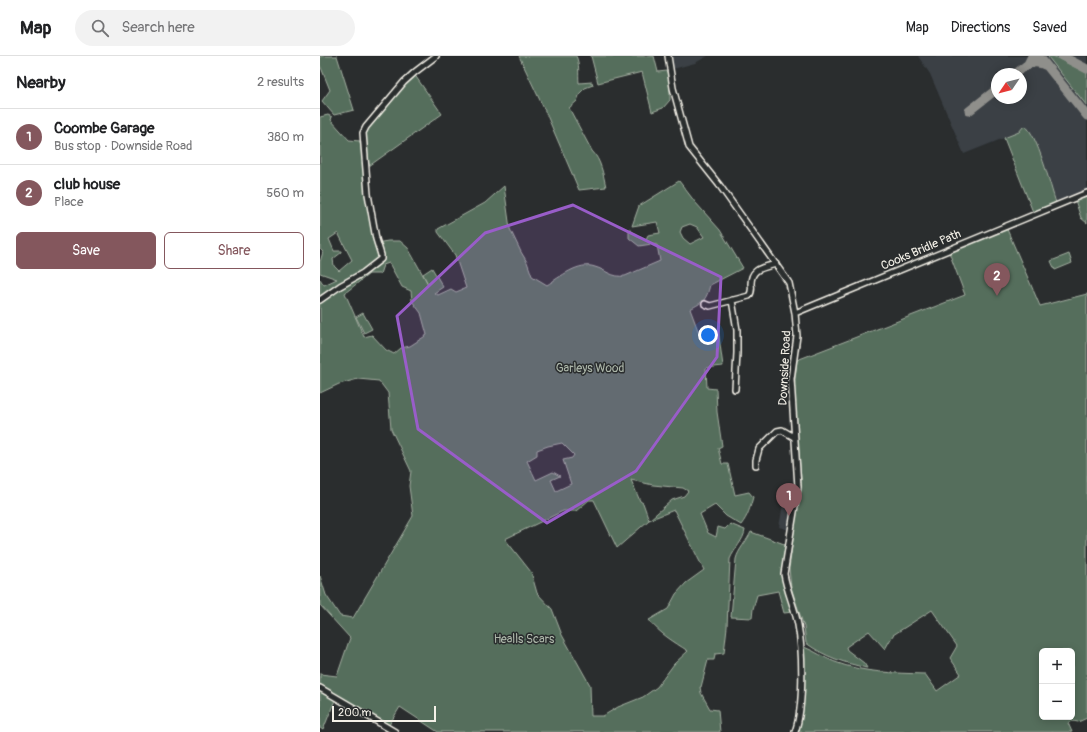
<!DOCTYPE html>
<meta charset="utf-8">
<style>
body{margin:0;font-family:Pangolin,sans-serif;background:#f2f2f2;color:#202124}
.controls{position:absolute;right:12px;bottom:12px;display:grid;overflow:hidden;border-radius:6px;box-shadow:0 2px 10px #0003}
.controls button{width:36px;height:36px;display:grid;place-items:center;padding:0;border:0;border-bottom:1px solid #e0e0e0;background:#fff;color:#202124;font:20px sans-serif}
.compass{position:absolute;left:671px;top:12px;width:36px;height:36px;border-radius:50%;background:#fff;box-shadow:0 2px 10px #0003;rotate:235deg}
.scale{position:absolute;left:12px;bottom:10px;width:104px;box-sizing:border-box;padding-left:4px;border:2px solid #f4f1e8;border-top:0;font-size:11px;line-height:14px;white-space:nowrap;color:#f4f1e8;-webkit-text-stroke:3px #2a2d2e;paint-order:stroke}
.you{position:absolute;left:388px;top:279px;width:14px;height:14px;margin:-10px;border:3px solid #fff;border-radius:50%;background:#1a73e8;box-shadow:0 0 0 6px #1a73e833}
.badge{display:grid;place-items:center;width:26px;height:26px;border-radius:50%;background:#84575d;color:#fff;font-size:13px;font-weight:700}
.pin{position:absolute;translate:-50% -33px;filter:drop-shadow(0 1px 2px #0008)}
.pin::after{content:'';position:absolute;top:21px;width:14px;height:12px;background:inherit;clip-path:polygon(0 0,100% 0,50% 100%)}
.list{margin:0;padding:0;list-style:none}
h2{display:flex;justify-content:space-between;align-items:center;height:52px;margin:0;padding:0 16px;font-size:17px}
h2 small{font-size:13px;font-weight:400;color:#757577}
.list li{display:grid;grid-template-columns:26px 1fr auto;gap:12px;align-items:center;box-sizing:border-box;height:56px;padding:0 16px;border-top:1px solid #e0e0e0}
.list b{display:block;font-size:15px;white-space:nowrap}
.list p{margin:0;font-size:13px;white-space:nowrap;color:#757577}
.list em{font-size:13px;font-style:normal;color:#757577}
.actions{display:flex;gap:8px;padding:12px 16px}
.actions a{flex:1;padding:9px 0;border:1px solid #84575d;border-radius:6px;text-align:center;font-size:14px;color:#84575d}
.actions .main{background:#84575d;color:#fff}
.icon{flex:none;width:22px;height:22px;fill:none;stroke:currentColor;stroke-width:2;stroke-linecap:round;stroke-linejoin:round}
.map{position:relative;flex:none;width:767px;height:676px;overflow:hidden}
header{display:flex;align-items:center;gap:24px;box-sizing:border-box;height:56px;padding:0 20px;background:#fff;border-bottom:1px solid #e0e0e0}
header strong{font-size:19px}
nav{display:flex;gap:22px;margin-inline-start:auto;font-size:14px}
.search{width:280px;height:36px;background:#f2f2f2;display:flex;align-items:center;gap:10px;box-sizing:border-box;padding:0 14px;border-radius:22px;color:#757577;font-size:15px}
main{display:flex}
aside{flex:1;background:#fff}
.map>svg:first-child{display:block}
.built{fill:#3a3f44;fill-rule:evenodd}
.green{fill:#556e5c;stroke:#a4b0a2;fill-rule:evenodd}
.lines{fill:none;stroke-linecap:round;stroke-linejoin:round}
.taxiway{stroke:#8f8f8b;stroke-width:9}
.minor-casing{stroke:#f4f1e8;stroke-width:8}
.minor{stroke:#2a2d2e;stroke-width:5}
.marked{fill:#995dc9;fill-opacity:0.2;stroke:#995dc9;stroke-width:3;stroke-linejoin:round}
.labels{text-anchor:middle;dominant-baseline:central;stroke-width:3;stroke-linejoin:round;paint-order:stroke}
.street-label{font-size:12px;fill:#f4f1e8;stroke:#2a2d2e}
.park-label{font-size:12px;fill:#acb6a9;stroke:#2a2d2e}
</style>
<header>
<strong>Map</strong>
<div class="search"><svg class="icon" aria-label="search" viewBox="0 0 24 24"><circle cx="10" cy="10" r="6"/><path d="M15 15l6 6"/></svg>Search here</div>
<nav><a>Map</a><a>Directions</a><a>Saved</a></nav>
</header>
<main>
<aside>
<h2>Nearby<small>2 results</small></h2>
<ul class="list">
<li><span class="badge">1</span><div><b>Coombe Garage</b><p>Bus stop · Downside Road</p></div><em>380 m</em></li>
<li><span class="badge">2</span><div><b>club house</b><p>Place</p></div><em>560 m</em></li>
</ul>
<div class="actions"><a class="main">Save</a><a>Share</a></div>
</aside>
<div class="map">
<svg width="767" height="676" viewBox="0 0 767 676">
<rect width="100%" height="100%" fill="#2a2d2e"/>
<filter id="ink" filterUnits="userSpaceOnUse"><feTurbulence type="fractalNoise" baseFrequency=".025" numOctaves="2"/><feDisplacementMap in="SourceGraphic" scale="8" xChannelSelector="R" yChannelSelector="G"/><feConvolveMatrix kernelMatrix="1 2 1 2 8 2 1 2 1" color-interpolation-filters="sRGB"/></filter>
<g filter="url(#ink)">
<path class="built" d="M351,0h37l-13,7 -22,6 -1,-7 1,-2z
M598,0h169v135l-31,12 -18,-56 -15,-20 -4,5 -55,22 -34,-80zM677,18h24v24h-24z
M463,448l11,3 -5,23 -10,-3z"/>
<path class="green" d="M0,0h17l17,54 -20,5 -12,-14 8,-11 -10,-25z
M199,0h57c4,8 2,17 3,27l13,-1 1,3 -8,3 -5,5 -3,8 -8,7 23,43c9,9 11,23 14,36l-27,3 -33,-77z
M271,0h63l4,16 9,-1 3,16v13l-7,8 -11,4 -10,-40 -44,11z
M730,0h3l34,17v33l-39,-49z
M94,18l28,40 -73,52 -4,-32 3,-7z
M8,59l4,2 -1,3 18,20 11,1 8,59 8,43 12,-2h12l8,7 20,36 -5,-10 9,-6 11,19 -9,6 4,2 13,-6 5,3 10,-4 -11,-33 -17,-23v-3l47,-26 19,-17 6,43 11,23 6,10 5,14 15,9c13,-8 32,-24 48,-18 11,3 17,11 30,9l35,-15 -3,-16 -5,-1 -13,2 -10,-8v-9l9,7 8,3 2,-4 12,-2 -3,-11 -25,4 7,-20 40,-25 16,21 25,28 23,38 -33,17c-4,16 -7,17 -20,24l9,24 19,-3 5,36 -17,2 1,20 9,1 1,23 5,34 -4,2 4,16h6l7,31 14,-3 4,5c-3,11 -5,19 -12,28l-15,-9 -11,-11 -15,9 8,19 8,4 2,-10 7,2 5,-5 15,6c-1,10 -11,19 -15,29l-3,68 -3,26 -9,1 -1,6h-6l-7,27h-1l1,6 9,16 8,1 2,22h-282l-38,-25 -11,18 -52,-30 -14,35 -3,-2v-54l17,2 13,-38 -30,-33v-29l6,19 14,21 13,2 60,-102 -4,-30 2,-15 -20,-42 -3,-36 -9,-12 -21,-2 -19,5 -19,9v-114l4,6 13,-6 -17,-6v-11l3,-10 -3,-3v-132zM370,168l7,3 7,10 -14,7 -7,-6 -3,-6 2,-5zM18,177l14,27 -13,11 -5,-5 -1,-7 9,-7v-1h-8l-5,-12zM69,207l13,24 9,4 1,10 9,12 6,22 -17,11 -9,2 -7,6 -8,-4 -14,-15 -8,2 -19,-44 24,-19h11l3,-9zM242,387l12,12 -2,3 -9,2 8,24 -15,7 -5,-11 9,-4 -7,-4 -17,8 -9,-19 10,-6v-5l11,-4zM311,424l22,5 30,3 5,3 -4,5 -12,4 -23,20 -6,-17 -3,-2zM269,444h5l23,48 32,-28 25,-10 30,60 -18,13 -10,11 -8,15 -19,11c10,13 25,22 39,31l-14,13 -17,23 -14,10 -25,10 -15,9h-12l-1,-31 -28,-50 -10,-26 -15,-16 -6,-21 -26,-33 58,-28h13z
M705,70c12,7 26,62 31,77l-23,9 -29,-74 15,-6 4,-5z
M767,141v26l-6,-5 -6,-18z
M686,171l34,79 47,-12v424l-9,4 -5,-1 -5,2 4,9h-274l5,-31 1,-54c11,4 20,11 31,15 29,11 59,11 90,12l12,17 24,-17 -11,-16 7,-12 -25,-36 -39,25 -8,14 -16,-18 -23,16 1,3 17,13 3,5c-22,-5 -42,-11 -61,-25l-2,-16 -13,-40 -2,-18 12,-89 -7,-90 3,-30 168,-65 -16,-43zM722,595h30v66h-30z
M749,198l3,9 -17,7 -4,-9z
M43,257l9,16 -8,4 -8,-16z
M431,476l36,13c-9,25 -1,43 6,67l-9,1 -6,-22 -21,4 -4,14 -1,9 -21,-1 5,-58c2,-9 11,-18 15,-27z"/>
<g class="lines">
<path class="taxiway" d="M719,0l48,60
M742,0l25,13
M707,9c7,-4 13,-3 20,1
M695,18l13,-10 4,-8
M649,55l28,-22"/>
<defs>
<path id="minor" d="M348,0l5,32 16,59 31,39 69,97 6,30 2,23 -6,43 7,108 -14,87c3,18 11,34 14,51 5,27 6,82 -3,107
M0,244l20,-14 23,-13 18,-14v-4l-5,-16 -8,-45 -5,-61 3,-6 38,-45 11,-10 21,-16
M412,244l5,30v23l-2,36
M385,248l5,2 39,-10c3,-4 3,-7 2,-12 0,-16 12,-16 25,-20
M475,257l292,-120
M436,409v-5l3,-11 18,-18 5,-1 12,7
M0,632l75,44"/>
</defs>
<use href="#minor" class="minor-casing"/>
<use href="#minor" class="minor"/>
</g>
</g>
<path class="marked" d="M253,149l148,72 -4,80 -81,114 -89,52 -129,-94 -21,-113 88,-83z"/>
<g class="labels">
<g class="street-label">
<text transform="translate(601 194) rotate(-23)">Cooks Bridle Path</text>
<text transform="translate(465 312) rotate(-87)">Downside Road</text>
</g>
<g class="park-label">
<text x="270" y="312">Garleys Wood</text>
<text x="204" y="583">Healls Scars</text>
</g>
</g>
</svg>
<div class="controls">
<button>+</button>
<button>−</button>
</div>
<svg class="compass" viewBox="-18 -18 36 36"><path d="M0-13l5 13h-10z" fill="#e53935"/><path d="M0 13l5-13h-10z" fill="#757577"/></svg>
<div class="scale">200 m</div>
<div class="you"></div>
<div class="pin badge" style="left:469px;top:460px">1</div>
<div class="pin badge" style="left:677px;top:240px">2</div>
</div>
</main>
